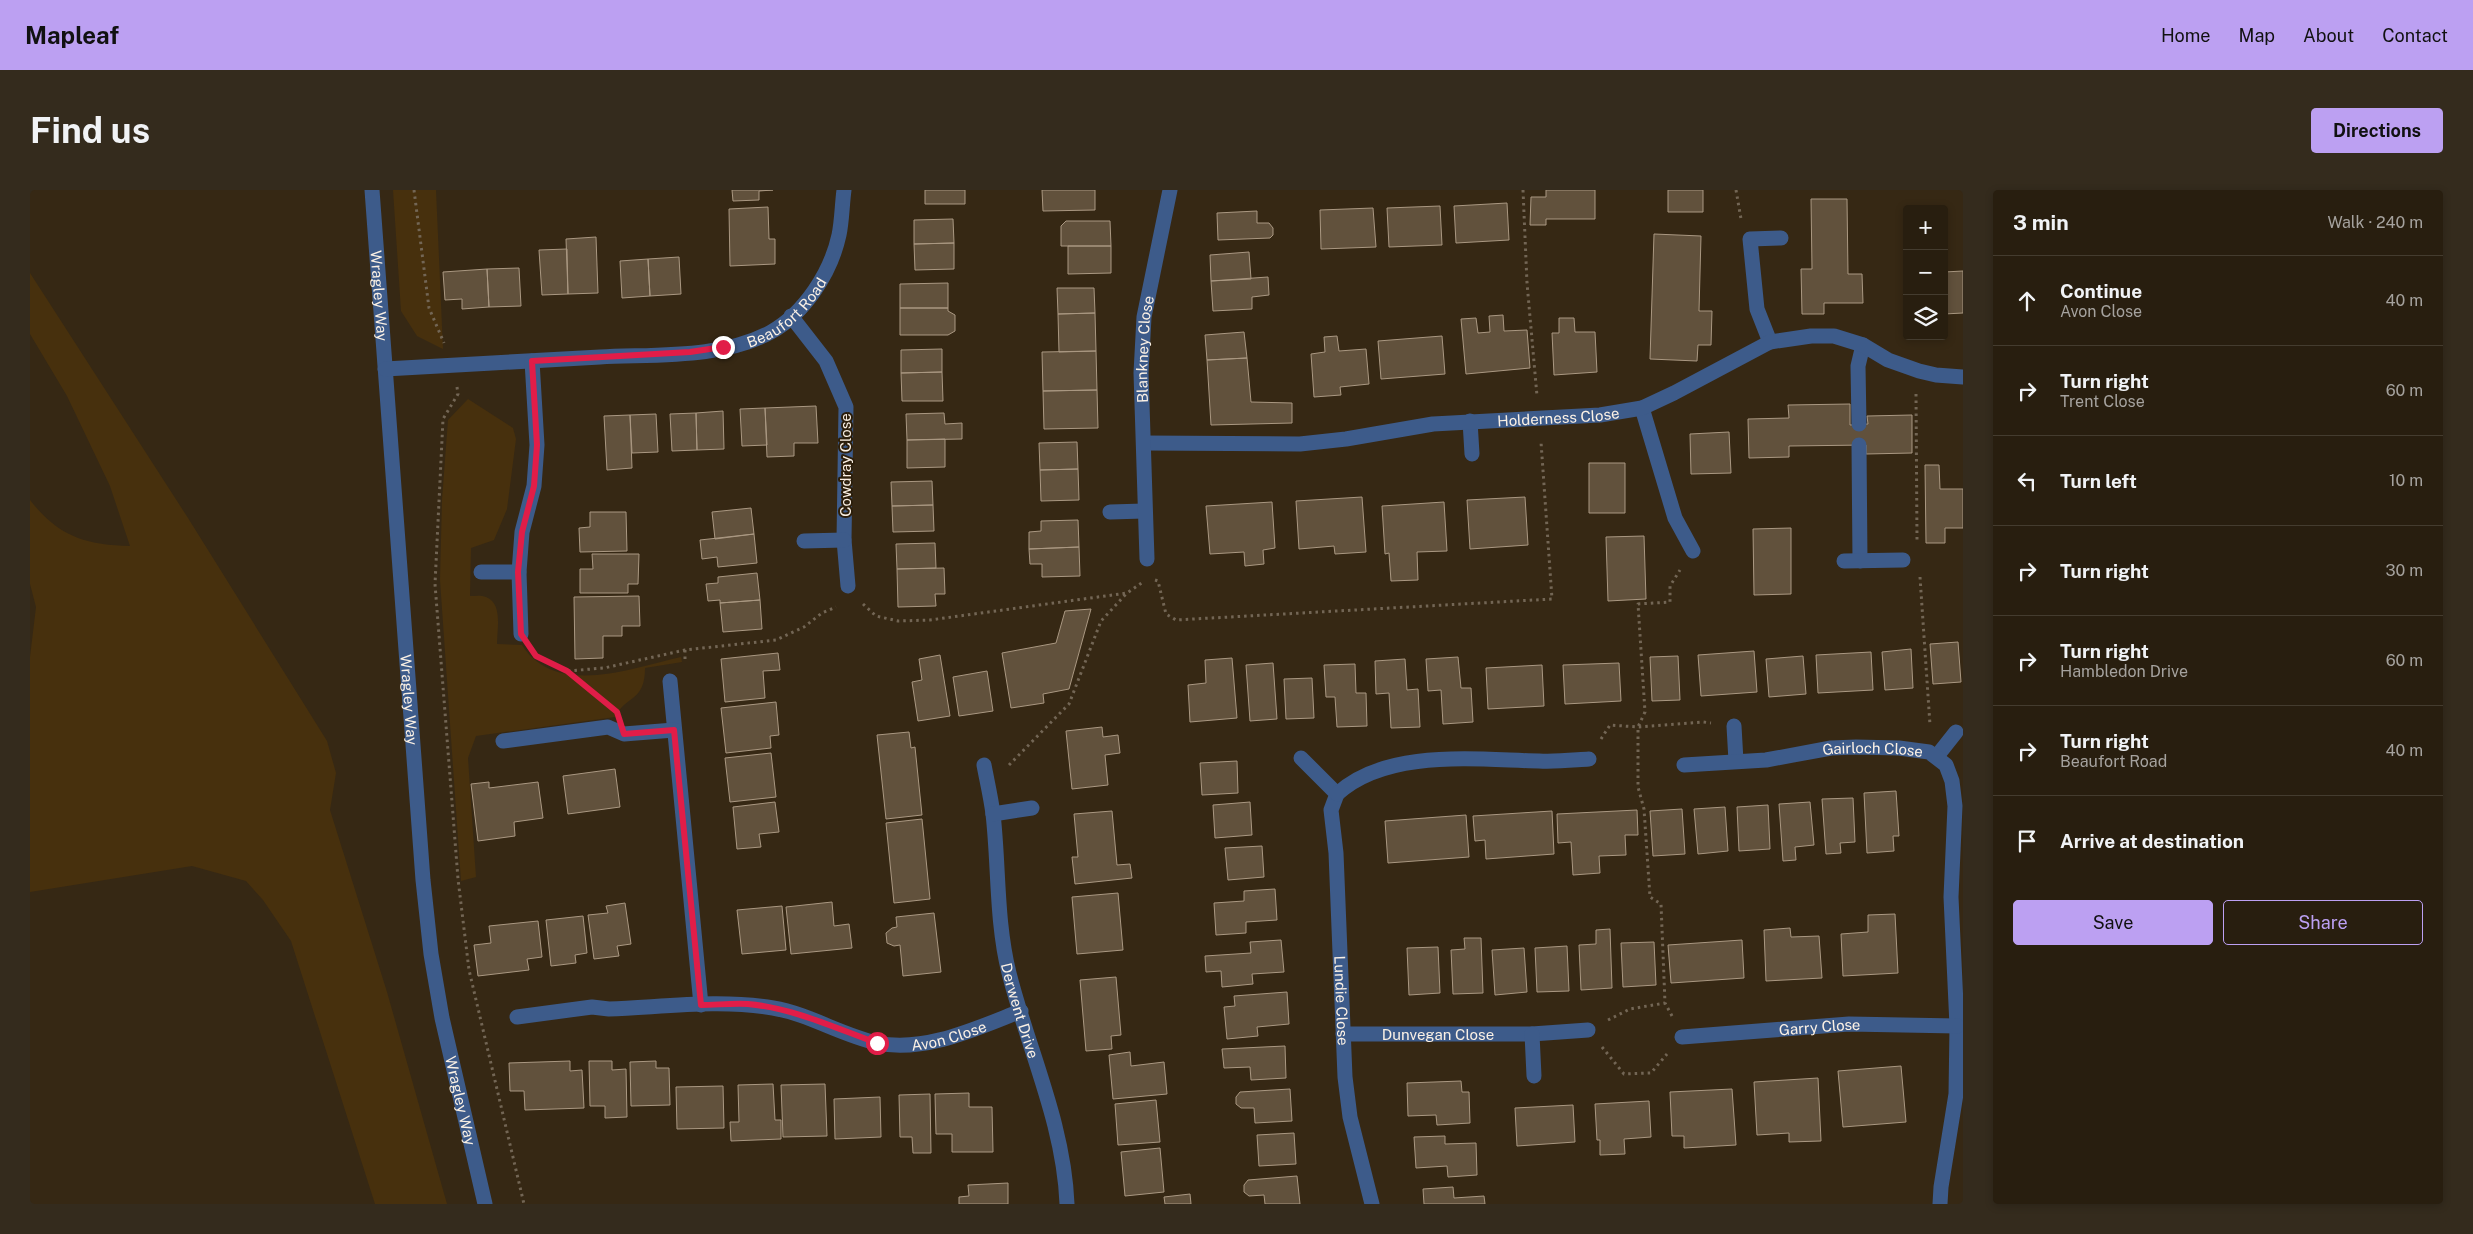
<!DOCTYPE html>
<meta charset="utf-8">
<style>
body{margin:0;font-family:"Public Sans",sans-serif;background:#342b1d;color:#f1f3f6}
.controls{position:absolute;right:15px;top:15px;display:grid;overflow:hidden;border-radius:5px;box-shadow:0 2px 8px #0003}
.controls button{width:45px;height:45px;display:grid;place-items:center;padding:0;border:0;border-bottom:1px solid #443c2f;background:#281e0f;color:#f1f3f6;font:25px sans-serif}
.stop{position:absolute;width:15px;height:15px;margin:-11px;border:4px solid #e11d48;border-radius:50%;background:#fff}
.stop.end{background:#e11d48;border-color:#fff;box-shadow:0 1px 5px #0008}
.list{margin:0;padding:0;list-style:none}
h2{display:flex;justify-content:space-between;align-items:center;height:65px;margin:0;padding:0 20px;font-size:21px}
h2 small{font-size:16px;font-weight:400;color:#a5a29e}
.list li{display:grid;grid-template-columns:32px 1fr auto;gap:15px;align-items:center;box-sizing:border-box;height:90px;padding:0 20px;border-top:1px solid #443c2f}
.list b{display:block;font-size:19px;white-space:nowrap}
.list p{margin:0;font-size:16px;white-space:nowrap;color:#a5a29e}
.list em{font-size:16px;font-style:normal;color:#a5a29e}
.actions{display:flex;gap:10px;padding:15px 20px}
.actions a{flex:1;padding:11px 0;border:1px solid #bca0f2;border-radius:5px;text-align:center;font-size:18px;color:#bca0f2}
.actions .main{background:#bca0f2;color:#111}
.icon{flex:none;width:28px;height:28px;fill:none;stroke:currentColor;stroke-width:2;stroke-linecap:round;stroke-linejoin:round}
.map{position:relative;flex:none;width:1933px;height:1014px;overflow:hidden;border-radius:5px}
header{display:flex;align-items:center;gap:30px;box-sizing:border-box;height:70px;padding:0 25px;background:#bca0f2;color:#111}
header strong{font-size:24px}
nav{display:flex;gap:28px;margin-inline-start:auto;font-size:18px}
.intro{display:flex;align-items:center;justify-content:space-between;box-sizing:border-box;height:120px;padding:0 30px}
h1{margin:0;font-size:35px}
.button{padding:12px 22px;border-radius:5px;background:#bca0f2;color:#111;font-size:18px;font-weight:700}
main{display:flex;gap:30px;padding:0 30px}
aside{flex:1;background:#281e0f;border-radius:5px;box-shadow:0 2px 8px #0003}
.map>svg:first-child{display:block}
.green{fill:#47300d}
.building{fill:#61513c;stroke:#aa9882}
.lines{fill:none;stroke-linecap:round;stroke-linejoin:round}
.path{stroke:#736655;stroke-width:3;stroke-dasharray:2.5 4;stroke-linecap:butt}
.minor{stroke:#3d5b8a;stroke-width:15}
.route{stroke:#e11d48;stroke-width:6}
.labels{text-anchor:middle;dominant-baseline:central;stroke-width:4;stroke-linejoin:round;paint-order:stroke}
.street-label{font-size:15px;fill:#fbf1e5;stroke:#2c1e0a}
</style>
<header>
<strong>Mapleaf</strong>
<nav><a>Home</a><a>Map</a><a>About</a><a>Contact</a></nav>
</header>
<div class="intro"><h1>Find us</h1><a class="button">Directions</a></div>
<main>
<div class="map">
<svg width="1933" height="1014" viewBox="0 0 1933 1014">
<rect width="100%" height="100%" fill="#362814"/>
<path class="green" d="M363,0h43l7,159 -26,-13 -16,-25z
M0,83l158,245 139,223 9,32 -6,37 57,182 60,212h-72l-84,-263 -28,-41 -17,-19 -54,-15 -162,26v-235l6,-50 -6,-23v-84c28,36 55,45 100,46l-20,-60 -43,-90 -37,-62z
M438,209l45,29 3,11 -9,70 -13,31 -23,8 -1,48c5,0 11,-1 16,1 17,6 11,33 11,47l25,1c34,53 110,23 159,12l1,5 -37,6c0,34 -19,27 -30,49l-139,19 -8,22 8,119 -15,4 -21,-301 2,-80 6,-80z"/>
<path class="building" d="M702,0h41l-14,1v9l-26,1z
M895,0h40v14h-40z
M1012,0h53v20l-52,1z
M1516,0h49v29h-49v6h-16l1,-28h15z
M1638,0h35v22h-35z
M1781,9h36l1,75h14l1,29h-39v11h-22l-1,-45h11z
M1477,13l2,37 -53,3 -2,-37z
M1410,16l2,39 -53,2 -2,-39z
M738,17l1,32h6v25l-45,2 -1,-57z
M1343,18l3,39 -55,2 -1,-39z
M1227,21v12h12l4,5v7l-3,3 -52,2 -1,-27z
M923,29l1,24 -40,1v-24z
M1036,31h44l1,25h-50v-20z
M1624,44l47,2 -2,75h13l-1,34h-13l-1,16 -47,-2z
M566,47l2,56 -30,1 -2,-55z
M924,53v26l-39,1 -1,-26z
M1038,56h43v27l-43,1z
M537,59l1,45 -26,1 -3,-45z
M1219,62l2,27 -40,2 -1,-26z
M649,67l2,37 -31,2 -2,-37z
M618,69l2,37 -28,2 -2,-37z
M489,78l2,38 -32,1 -2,-38z
M457,79l2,38 -27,2v-10l-17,1 -2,-28z
M1933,81v42l-19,1v-42z
M1238,87l1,18 -17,2v12l-39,2 -2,-30z
M918,93v25h-48v-24z
M1027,98h37l1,25 -37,1z
M870,118h48v3l7,4v16l-7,4h-48z
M1065,123l1,38 -37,1 -1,-38z
M1473,125l1,16 23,-1 3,38 -64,6 -5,-55 15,-1 2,15 12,-1 -1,-16z
M1529,128h15l1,14h20l2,40 -43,3 -2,-42h7z
M1214,142l3,26 -40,2 -2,-25z
M1307,146l2,15 27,-2 3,35 -29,3 1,8 -27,2 -3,-43 14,-2 -1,-15z
M1412,146l3,38 -64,5 -3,-38z
M912,159v23l-41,1v-23z
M1066,161l1,39 -54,1 -1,-39z
M1217,168l4,44 41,1v20l-81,2 -4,-65z
M912,182l1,29h-41l-1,-28z
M1067,200l1,38 -54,1 -1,-38z
M1820,214v21l18,-1 -1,-8 45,-1v38l-46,1v-9l-77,1v11l-40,1 -1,-39 41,-1 -1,-13z
M786,216l2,37h-24v13l-27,1 -2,-49z
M735,218l2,37 -25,1 -2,-37z
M693,221l1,38 -27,1 -1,-37z
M666,223l1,37 -25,1 -2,-37z
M914,223l1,11 17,-1v16l-55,1 -1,-26z
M626,224l2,38 -26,1 -2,-38z
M600,225l2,53 -25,2 -3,-54z
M1699,242l2,41 -40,1 -1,-40z
M915,249v28l-38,1v-28z
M1047,252l1,27 -38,1 -1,-27z
M1559,273h36v50h-36z
M1895,275h14l1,24h23v39h-18v15h-19z
M1048,279l1,31 -38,1 -1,-31z
M902,291l1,24 -41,1 -1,-24z
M1332,307l4,55 -31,2 -1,-8 -35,3 -3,-48z
M1495,307l3,48 -58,4 -3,-49z
M1242,312l3,46 -12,2 1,14 -19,2 -1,-14 -34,2 -4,-48z
M1414,312l3,49 -30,1 1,28 -27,1 -2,-28 -4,1 -3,-48z
M903,315l1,26 -41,1 -1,-26z
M721,318l3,26 -39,5 -3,-27z
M560,322h36l1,39 -47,1 -1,-24 11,-1z
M1048,330l1,27 -50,2v-17l12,-1v-10z
M1761,338v66l-37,1 -1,-66z
M724,344l3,29 -39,4 -1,-10 -15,2 -2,-19z
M1614,346l2,63 -38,2 -2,-64z
M905,353l1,25 -39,1 -1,-25z
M1049,357l1,29 -38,1v-13h-12l-1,-15z
M562,364h47l-1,30h-10v9h-48v-24h13z
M914,378l1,26h-10l1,12 -38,1 -1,-38z
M727,383l3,27 -40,3v-3l-12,1 -2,-17 12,-1v-6z
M609,406l1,30h-18v10h-19v22l-28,1 -1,-62z
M730,410l2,29 -39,3 -3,-29z
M1061,419l-22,80 -26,5 1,9 -33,5 -9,-55 54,-10 9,-32z
M1928,452l3,40 -28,2 -3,-40z
M1881,459l2,39 -28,2 -3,-38z
M1724,461l3,41 -56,4 -3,-41z
M1841,462l2,38 -55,3 -2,-38z
M748,463l2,17 -17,1 2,27 -40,4 -4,-43z
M910,465l10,61 -32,5 -6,-39 10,-2 -3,-21z
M1648,466l2,44 -28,1 -2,-44z
M1773,466l3,38 -37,3 -3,-38z
M1428,467l3,31h10l2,34 -30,2 -2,-34 -13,1 -2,-32z
M1202,468l5,60 -47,4 -2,-37 18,-2 -1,-23z
M1375,469l2,31 11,-1 2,38 -29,1 -2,-35 -13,1 -1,-33z
M1243,473l4,56 -27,2 -4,-56z
M1589,473l2,38 -56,3 -2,-39z
M1325,474l1,29h10l1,33 -30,1 -2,-30h-9l-2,-32z
M1512,475l2,41 -56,3 -2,-41z
M957,481l6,40 -34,5 -6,-39z
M1282,488l2,40 -28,1 -2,-40z
M746,512l3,33 -9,1 1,12 -45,5 -5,-45z
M1072,537l1,10 15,-2 2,18 -15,2 3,30 -36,4 -6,-58z
M879,542l2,16 4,-1 7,68 -36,4 -9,-84z
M741,563l5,44 -46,5 -5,-44z
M1207,571l1,32 -36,2 -2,-32z
M585,579l5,38 -52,7 -5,-38z
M459,592v6l49,-6 5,36 -29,4 1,14 -37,5 -7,-57z
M1866,601l3,45h-6l1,15 -27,2 -3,-60z
M1823,608l2,44 -15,1 1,10 -15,1 -4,-55z
M745,612l4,30 -20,2 2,13 -24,2 -4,-42z
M1220,612l2,33 -37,3 -2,-33z
M1780,612l4,43 -19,2 1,13 -13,1 -4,-57z
M1738,615l2,44 -31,2 -2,-44z
M1695,617l3,44 -30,3 -4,-45z
M1652,619l3,45 -32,2 -3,-45z
M1607,620l1,25h-13l1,20 -27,1 1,17 -27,2 -2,-33 -13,1 -1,-29z
M1082,621l5,54 13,-1 2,14 -57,6 -3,-27h6l-4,-43z
M1522,621l2,43 -68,5 -1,-19 -10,1 -2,-25z
M1436,625l3,42 -81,6 -3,-42z
M892,629l8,80 -36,4 -8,-80z
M1232,656l2,31 -36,3 -3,-32z
M1245,699l2,31 -31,2v11l-30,2 -2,-32 30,-2v-10z
M1088,703l5,57 -46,4 -5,-57z
M802,712l2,24 15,-2 3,24 -61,6 -5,-47z
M595,713l6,41 -14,2 2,10 -25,3 -6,-44 20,-2 -2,-7z
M752,716l4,44 -44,4 -5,-44z
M904,723l7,59 -38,4 -3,-31 -6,1 -7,-3 -1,-10 6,-5 5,-1 -1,-10z
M1865,724l3,59 -55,3 -2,-42 27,-2v-17z
M553,726l4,37 -12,2 1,8 -25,3 -5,-46z
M508,731l4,36 -15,2 2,11 -51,6 -4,-31 17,-2 -2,-17z
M1760,738l1,9 28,-1 3,42 -56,3 -2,-51z
M1580,739l2,59 -31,2 -2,-45 17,-1v-14z
M1434,748h17l2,55 -30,1 -2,-44 14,-1z
M1251,750l3,32 -32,2 1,10 -31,3 -1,-16 -15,1 -1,-16 46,-3 -1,-11z
M1712,750l2,38 -73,5 -3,-38z
M1624,752l2,43 -33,2 -2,-44z
M1537,756l2,45 -32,1 -2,-44z
M1408,757l2,46 -31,2 -2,-47z
M1494,758l3,44 -32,3 -3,-45z
M1086,787l5,58 -10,1 1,13 -26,2 -6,-71z
M1257,802l2,32 -32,3 1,9 -31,3 -3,-32 11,-1 -1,-10z
M1255,856l1,32 -35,2 -1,-13 -26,1 -2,-19z
M1100,862l1,14 33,-4 3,32 -54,5 -4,-44z
M540,871v10l12,-1 2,38 -59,2 -1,-19h-14l-1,-28z
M559,871h23v9l14,-1 1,48 -22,1v-12h-15z
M626,871v7h13l1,37 -39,1 -1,-44z
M1871,876l5,56 -63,5 -5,-56z
M1788,888l3,63 -32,1v-9l-32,2 -3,-53z
M1431,891l1,11h7l1,31 -33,2 -1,-10 -28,1 -1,-33z
M743,894l2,36h6v19l-50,2 -1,-19h9l-1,-37z
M795,894l2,52 -44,1 -2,-52z
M693,896l1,42 -47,1 -1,-42z
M1260,899l2,32 -37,2 -1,-15h-13l-5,-4v-7l4,-5z
M1702,899l4,56 -52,3v-12h-12l-2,-44z
M939,903v14h23l1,45h-41v-18h-16l-1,-40z
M900,904l1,59h-18l-1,-16h-12l-1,-42z
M850,907l1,40 -46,2 -1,-40z
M1126,910l4,42 -42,3 -3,-41z
M1619,911l2,36 -27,2 1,15 -25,1v-15h-3l-2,-36z
M1543,915l2,37 -58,4 -2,-38z
M1264,943l2,31 -37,2 -2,-31z
M1415,946v8l31,-1 1,32 -29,2 -1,-11 -31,2 -2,-31z
M1130,958l4,44 -39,4 -4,-44z
M1267,986l3,28h-35l-1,-9 -15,1 -5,-4v-7l4,-5z
M978,993v21h-49v-7l10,-1 -1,-11z
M1423,997l1,11 30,-2 1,8h-61l-1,-15z
M1160,1004l1,10h-26l-1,-7z"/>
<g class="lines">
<path class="path" d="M384,0l15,118 15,35
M1493,0l4,93 10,113
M1706,0l5,29
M427,197l1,7 -15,25 -8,165 23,295 11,91 55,234
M1886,204l1,146
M1890,387l10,148
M1125,390l3,1 8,33 10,6 376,-21 -11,-157
M833,414l13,12 22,5 32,-1 197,-27 16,-11
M655,460v12
M504,463l2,3 31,15 37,-3 81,-18 91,-10 28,-13 18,-14 14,-6
M538,482l37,30
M1571,549l9,-14 28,2 65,-5 8,1
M979,575l60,-61 32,-83 25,-27
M1642,826l-7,-13 -4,-99 -11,-7 -6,-88 -6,-22v-60l7,-15 -7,-108 32,-2v-16l10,-16
M1578,830l22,-11 35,-6
M1572,857l22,27 27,-1 16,-19"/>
<g class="minor">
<path id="s1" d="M342,0l51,690 8,74 11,64 43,186"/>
<path d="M761,126l35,45 20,46 -2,133 4,46"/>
<path d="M1740,152l-13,-33 -7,-70 31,-1"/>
<path id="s2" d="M355,179c72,-4 143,-8 215,-12 55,-3 121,2 171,-25 34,-19 60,-60 68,-97 3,-14 3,-30 5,-45"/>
<path d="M1612,218l33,110 18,33"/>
<path d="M1440,231l2,33"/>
<path d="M1829,234l-1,-58 5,-21"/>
<path id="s3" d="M1114,253l156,1 46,-5 87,-15 167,-9 42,-7 32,-15 96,-51 41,-6h23l29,9 25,15 31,11 17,4 27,2"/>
<path d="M1829,255l1,116"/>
<path d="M1080,322l34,-1"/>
<path d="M774,351l40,-1"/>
<path id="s4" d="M1117,369l-6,-186 3,-56 26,-127"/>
<path d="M1814,371l59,-1"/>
<path d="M451,382h38"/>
<path d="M491,444l-2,-62 3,-40 12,-46 3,-41 -5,-84"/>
<path d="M640,491l31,324"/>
<path d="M1704,536l2,35"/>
<path d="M473,551l105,-14 16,7 50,-4"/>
<path d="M1907,566l19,-24"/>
<path id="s5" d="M1271,568l36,36 -6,16 5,43 9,224 5,40 22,87"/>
<path id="s6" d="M954,575c3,16 7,33 9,49 6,52 3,107 16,159 19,76 55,151 58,231"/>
<path id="s7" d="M1654,575l82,-5 65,-12 25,-1 43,1 30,4 17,13 6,16 3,25 -4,91 6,129 -1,68 -15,93 -1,17"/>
<path d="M1307,604c50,-46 140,-34 202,-33 17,1 34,-1 50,-2"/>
<path d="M963,624l39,-6"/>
<path id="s8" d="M487,827l75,-10 17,2c54,-2 111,-10 164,-1 36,6 68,27 104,35 48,10 100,-15 144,-32"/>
<path id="s9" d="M1313,844h189l56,-4"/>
<path d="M1502,844l2,42"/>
<path id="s10" d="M1652,847l167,-13 108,2"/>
</g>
</g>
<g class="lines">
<path class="route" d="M693,157l-33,5 -158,9 5,84 -3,41 -12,46 -4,40 3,62 15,22 31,15 50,41 7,22 50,-4 27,275c15,0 31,-2 47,-1 45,4 87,24 129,39"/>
</g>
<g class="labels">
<g class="street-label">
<text stroke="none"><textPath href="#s1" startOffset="106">Wragley Way</textPath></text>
<text stroke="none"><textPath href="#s2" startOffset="414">Beaufort Road</textPath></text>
<text stroke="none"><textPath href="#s4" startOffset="210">Blankney Close</textPath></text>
<text stroke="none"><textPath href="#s3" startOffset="416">Holderness Close</textPath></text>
<text transform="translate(815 275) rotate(-90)">Cowdray Close</text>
<text stroke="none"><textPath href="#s1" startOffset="511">Wragley Way</textPath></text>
<text stroke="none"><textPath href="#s7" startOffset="190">Gairloch Close</textPath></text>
<text stroke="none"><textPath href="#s5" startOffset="259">Lundie Close</textPath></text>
<text stroke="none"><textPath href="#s6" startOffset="249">Derwent Drive</textPath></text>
<text stroke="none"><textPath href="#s10" startOffset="138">Garry Close</textPath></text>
<text stroke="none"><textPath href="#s8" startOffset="440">Avon Close</textPath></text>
<text stroke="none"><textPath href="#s9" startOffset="95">Dunvegan Close</textPath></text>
<text stroke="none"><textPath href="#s1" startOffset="916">Wragley Way</textPath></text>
</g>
</g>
</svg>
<div class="controls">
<button>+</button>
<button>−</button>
<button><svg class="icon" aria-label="layers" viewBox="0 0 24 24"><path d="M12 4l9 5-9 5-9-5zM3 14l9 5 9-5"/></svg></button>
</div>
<div class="stop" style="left:847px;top:853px"></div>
<div class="stop end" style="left:693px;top:157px"></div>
</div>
<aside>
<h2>3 min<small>Walk · 240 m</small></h2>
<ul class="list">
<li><svg class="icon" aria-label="ahead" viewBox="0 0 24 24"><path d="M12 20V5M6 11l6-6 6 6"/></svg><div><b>Continue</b><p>Avon Close</p></div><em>40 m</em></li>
<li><svg class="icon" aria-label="right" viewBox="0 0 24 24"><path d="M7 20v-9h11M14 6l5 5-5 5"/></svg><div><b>Turn right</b><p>Trent Close</p></div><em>60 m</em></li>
<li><svg class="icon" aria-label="left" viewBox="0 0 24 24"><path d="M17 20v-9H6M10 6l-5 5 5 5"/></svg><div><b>Turn left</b></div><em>10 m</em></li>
<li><svg class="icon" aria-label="right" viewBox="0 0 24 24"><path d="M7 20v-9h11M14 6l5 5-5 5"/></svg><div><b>Turn right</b></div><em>30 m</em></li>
<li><svg class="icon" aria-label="right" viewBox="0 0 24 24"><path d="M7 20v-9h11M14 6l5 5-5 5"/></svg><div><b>Turn right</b><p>Hambledon Drive</p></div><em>60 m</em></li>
<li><svg class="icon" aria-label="right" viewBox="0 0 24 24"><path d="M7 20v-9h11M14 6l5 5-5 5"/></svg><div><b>Turn right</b><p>Beaufort Road</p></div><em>40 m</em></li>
<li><svg class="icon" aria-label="arrive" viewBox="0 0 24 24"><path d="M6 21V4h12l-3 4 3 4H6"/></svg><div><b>Arrive at destination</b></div></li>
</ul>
<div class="actions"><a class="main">Save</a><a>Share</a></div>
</aside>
</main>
